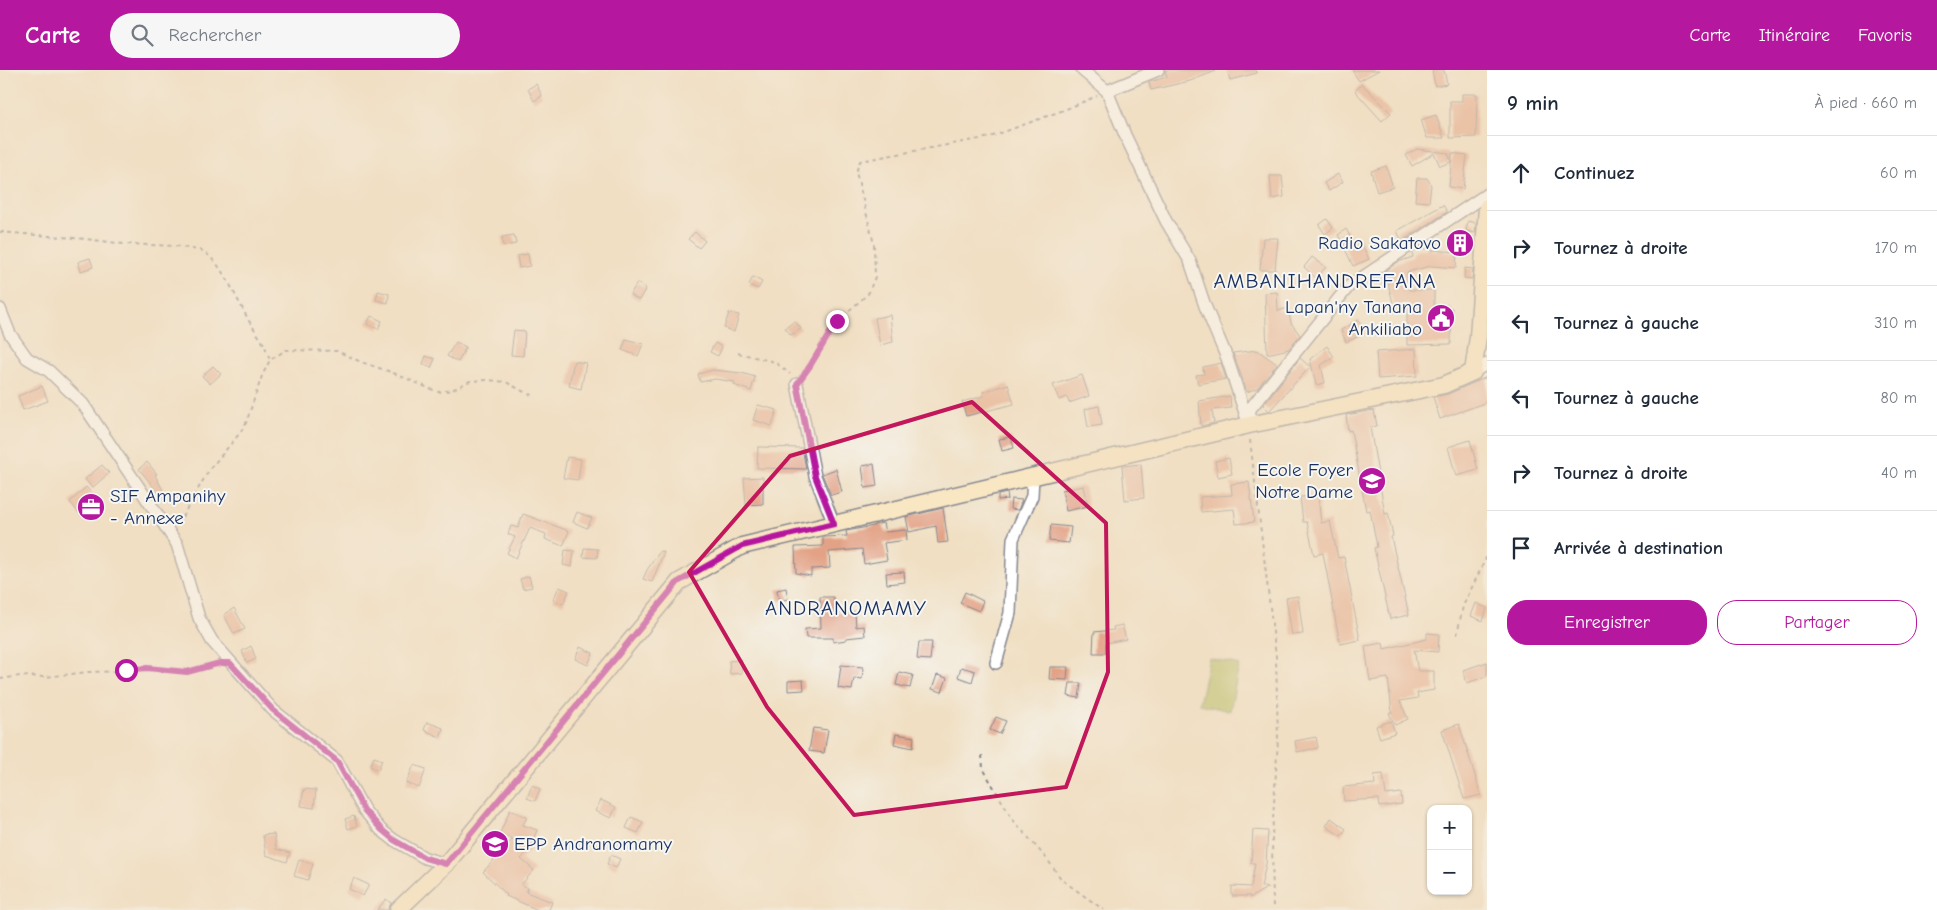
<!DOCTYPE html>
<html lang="fr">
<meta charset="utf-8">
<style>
body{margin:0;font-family:"Comic Neue",sans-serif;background:#f6f6f7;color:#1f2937}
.controls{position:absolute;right:15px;bottom:15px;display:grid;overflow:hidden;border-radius:10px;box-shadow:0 1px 4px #0004}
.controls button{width:45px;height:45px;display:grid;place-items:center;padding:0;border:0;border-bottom:1px solid #e0e1e3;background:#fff;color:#1f2937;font:25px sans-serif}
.stop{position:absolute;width:15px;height:15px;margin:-11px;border:4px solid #b5179e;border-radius:50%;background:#fff}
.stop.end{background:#b5179e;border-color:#fff;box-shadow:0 1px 5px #0008}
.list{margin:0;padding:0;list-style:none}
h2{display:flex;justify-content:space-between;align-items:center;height:65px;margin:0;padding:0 20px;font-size:21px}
h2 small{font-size:16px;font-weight:400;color:#747a83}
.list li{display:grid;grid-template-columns:32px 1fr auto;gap:15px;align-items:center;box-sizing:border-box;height:75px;padding:0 20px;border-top:1px solid #e0e1e3}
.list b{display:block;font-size:19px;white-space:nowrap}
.list em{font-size:16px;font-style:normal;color:#747a83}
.actions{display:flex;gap:10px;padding:15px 20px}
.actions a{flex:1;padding:11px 0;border:1px solid #b5179e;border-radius:20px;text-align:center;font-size:18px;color:#b5179e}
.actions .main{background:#b5179e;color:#fff}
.icon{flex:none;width:28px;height:28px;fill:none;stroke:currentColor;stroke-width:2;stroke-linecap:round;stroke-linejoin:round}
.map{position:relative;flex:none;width:1487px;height:840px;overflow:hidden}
header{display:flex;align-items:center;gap:30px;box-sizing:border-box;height:70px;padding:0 25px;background:#b5179e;color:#fff}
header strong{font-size:24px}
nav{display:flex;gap:28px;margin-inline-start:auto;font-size:18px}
.search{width:350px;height:45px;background:#f6f6f7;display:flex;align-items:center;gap:12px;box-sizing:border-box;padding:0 18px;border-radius:28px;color:#747a83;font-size:19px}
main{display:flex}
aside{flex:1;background:#fff}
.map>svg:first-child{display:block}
.green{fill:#b0bc5e;stroke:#66765e}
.building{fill:#e3a286}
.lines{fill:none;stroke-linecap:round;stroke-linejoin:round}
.street-casing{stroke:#868790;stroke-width:14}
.secondary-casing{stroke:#868790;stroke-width:19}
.path{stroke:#868790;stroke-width:2;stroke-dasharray:4 4;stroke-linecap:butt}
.street{stroke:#fff;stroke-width:11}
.secondary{stroke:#f9e7c3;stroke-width:16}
.route{stroke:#b5179e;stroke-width:6}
.marked{fill:none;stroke:#c2185b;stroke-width:4;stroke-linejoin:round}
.labels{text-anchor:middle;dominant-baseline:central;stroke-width:4;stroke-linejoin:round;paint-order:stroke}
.poi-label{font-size:19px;fill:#1b2f5e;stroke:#f6f6f2;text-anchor:end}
.quarter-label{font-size:21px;letter-spacing:1px;fill:#1b2f5e;stroke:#f6f6f2}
</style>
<header>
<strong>Carte</strong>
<div class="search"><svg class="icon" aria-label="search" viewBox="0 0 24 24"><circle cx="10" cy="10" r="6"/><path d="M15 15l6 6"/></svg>Rechercher</div>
<nav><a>Carte</a><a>Itinéraire</a><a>Favoris</a></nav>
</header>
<main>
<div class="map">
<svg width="1487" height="840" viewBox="0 0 1487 840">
<rect width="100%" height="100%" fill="#f6f6f2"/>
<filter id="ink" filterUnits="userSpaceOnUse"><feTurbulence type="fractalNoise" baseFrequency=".02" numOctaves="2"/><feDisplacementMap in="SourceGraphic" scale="10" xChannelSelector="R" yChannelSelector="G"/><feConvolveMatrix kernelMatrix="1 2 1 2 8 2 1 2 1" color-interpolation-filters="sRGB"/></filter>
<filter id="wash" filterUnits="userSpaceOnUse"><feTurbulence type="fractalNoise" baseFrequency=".0096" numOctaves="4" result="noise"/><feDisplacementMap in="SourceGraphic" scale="20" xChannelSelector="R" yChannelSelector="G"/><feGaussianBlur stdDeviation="1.12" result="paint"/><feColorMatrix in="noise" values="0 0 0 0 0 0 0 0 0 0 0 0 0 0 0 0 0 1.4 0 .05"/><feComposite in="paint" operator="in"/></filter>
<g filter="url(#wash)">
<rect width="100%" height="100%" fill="#f0dfc2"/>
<path class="green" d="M1209,588l30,7 -9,46 -31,-7z"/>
<g id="blocks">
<path class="building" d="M1165,0h51v1l-26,10 -39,9 -2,-8 18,-5z
M1227,0h29l1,3 -27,7z
M1352,0h27l-20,11z
M1432,0h12l3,14 -12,2z
M536,14l6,12 -8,5 -6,-12z
M1362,14l29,29 -9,8 -27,-30z
M1462,24h15l-1,43 -26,1v-37h12z
M1436,45l8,23h-17l-6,-18z
M1417,79l31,4 3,9 -11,4 -6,-13 -22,13 -6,-11z
M1452,83l15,2 -4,34 -14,-2z
M1386,96l7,21 -16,5 -6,-21z
M1338,104l5,8 -14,9 -5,-8z
M1270,106h12l2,21 -12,2z
M1417,108h10l4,7 -2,17 -14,-1z
M1443,135l4,7 -45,29 -5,-10z
M1327,149l6,9 -8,6 -6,-9z
M1468,151l8,2 -1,10 -9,-2z
M1346,159l9,16 6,-3 8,17 -16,7 -7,-15 1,-1 -9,-15z
M695,162l10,9 -6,7 -11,-9z
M514,165l2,9 -13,2 -1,-9z
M1454,165l7,1 8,15 -17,-2z
M1263,168h15l-3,32h-15z
M1431,177l1,3 25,2 -1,16 -25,-2 -24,6 2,18h25v17l18,1 -1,36 -44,1v-41l-13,3 -9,-36 13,-9 15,-5 -1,-4 3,-2z
M528,184l2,12 -11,2 -2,-12z
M1312,187l14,10 -10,11 -12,-11z
M90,188l3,9 -12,4 -3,-9z
M1465,198l8,1 -1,10 -8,-1z
M753,207l9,5 -4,7 -9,-4z
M637,213l9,5 -7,12 -9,-5z
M378,221l11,3 -1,9 -12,-3z
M1277,222l1,19 10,-3 3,15 9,12 -11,14 -22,5 -2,-61z
M729,243l10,2 -5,17 -10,-4z
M890,245l3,27 -13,3 -5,-27z
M371,246l11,5 -4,8 -11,-5z
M1359,250l5,14 -18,8 -5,-12z
M795,251l6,8 -10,6 -6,-7z
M514,260l11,1 -2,25 -12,-1z
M626,269l17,5 -5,12 -16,-6z
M456,272l10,5 -8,15 -11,-6z
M715,273l7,4 -4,9 -8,-4z
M1327,276l7,11 -13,8 4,18 -9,2 -6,-26z
M1416,279l1,27 -39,3 -2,-27z
M1257,280l20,14 -20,24 -10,4 -14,-39z
M426,286l9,3 -4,9 -8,-4z
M1300,288l10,9 -41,44 -6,-6z
M574,291l12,2 -5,26 -12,-3z
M1221,293l5,16 -28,5 -2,-9 8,-1 -1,-7z
M213,296l8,8 -11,10 -8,-8z
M713,300l29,3 13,4 -4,14 -17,-6 1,-3 -20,-3 -15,3 -2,-8z
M1082,305l7,21 -20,7 -2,-6 -8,3 -6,-15z
M1487,307v25l-47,17 -7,-22 15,-3z
M1008,314l6,20 -48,12 -4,-14 22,-6 -1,-4z
M42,316l6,15 -25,9 -5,-14z
M1230,326l1,12 -19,2 2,13 -13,3 -2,-25z
M758,335l19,5 -5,16 -19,-6z
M1099,336l3,19 -14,2 -3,-18z
M1374,340l3,16 -7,1 15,87 3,-1 5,23 -2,1 18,78 -19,4 -16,-71 3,-1 -7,-37 -4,1 -15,-81 -3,1 -2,-16z
M1011,367l3,11 -12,3 -3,-12z
M1470,370l8,30 -22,6 -8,-29z
M758,377l44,1 4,21 -49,-1z
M567,387l14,2 -3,21 -15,-2z
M1229,388l3,16 -14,3 -3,-16z
M147,392l10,12 -2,1 10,19 -4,2 -22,-27z
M874,394l3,22 -12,2 -3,-22z
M1141,394l3,34 -19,2 -3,-34z
M102,395l7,8 -17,15 -7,-9z
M836,399l6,23 -11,3 -9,-21z
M763,407v27l-17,1 -2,-27z
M1249,412l5,40 -18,2 -2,-15 -33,3 -1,-15 32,-2 -1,-11z
M1084,416l4,20 -22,5 -4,-21z
M86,417l16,17 -16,13 -2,-3 -3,2 -11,-14z
M1007,423l1,6 -10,1v-5z
M1318,426l3,27 9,-2 8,37 6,-1 16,83 -20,4 -17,-91 -9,2 -7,-33h-4l-3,-25z
M1011,429l11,1 -4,10 -8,-1z
M943,438l5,34 -10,1 -2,-17 -27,6 -3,-15z
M577,442l15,6 -5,10 -14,-6z
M523,444l46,17 -6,15 -18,-7 1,-5 -16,-6 -14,30 -9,-5 8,-16 -7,-3 3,-8 7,2z
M883,453l2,9 21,-2 1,10 -23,3 3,17 -23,4 -2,-15 -33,3 1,16 -19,1v7l-15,-3 -1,-26 28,-1v-9l24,-1 -1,-5 28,-5v-1z
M1051,455l20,2 -2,16 -20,-2z
M584,478l14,1 -1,9 -14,-1z
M565,480l9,1 -2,16 -9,-2z
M660,481l4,1 -12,30 -9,-3 4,-9z
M904,502l1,10 -18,2 -1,-11z
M529,506l3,11 -9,2 -3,-10z
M559,517l10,4 -6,13 -10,-4z
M786,518l2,11 -9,2 -2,-11z
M965,522l18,9 -4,10 -19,-8z
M1298,526l5,38 -11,1 -6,-37z
M820,527h14v15h21l1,15 8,-1 1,10 -19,2v2l-13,2v-4h-27l-1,-9 16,-1z
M1476,533l11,5 -4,13 -12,-5z
M234,538l11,21 -11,5 -10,-19z
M1122,555l4,14 -20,4v10h-13l1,-21 20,-2 -1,-3z
M1427,563l12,1 -1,18 -24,-2 4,21h16v19l-17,3 1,5 -18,3 8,18 -13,6 -6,-12 3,-1 -4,-34 -18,3 -5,-35 18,-3 1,6 43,-10z
M919,572h13l-2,18 -13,-1z
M251,576l5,13 -9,4 -5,-12z
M580,577l13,6 -5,12 -13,-6z
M741,590l1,13 -12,1 -1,-13z
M1487,592v14l-20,7 -4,-13z
M841,595l22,2 -1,12 -8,-1 -2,12 -14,-2z
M961,597l14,4 -3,11 -14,-5z
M1050,597h18l-1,13 -18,-1z
M899,602l14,3 -3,13 -14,-3z
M937,605l10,3 -5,14 -10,-3z
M803,610l1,10 -16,1v-10z
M1070,613h11l-2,15 -11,-2z
M996,647l10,4 -6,13 -10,-4z
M1391,651l4,12 -15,5 -4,-12z
M427,652l16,6 -3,9 -16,-7z
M1459,654l22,71 -17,4 -22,-69z
M813,658l15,2 -4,23 -15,-2z
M896,664l18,3 -1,11 -19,-4z
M1316,667l2,11 -21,4 -2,-11z
M374,687l8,3 -4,10 -8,-4z
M414,695l12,4 -7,19 -13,-5z
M1383,704l3,21 15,-2 1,11 -23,3 -1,-8 -34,2 -1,-14 32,-3 -1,-9z
M532,715l8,4 -5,12 -8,-3z
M304,719l12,1 -2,18 -13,-2z
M601,730l15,7 -5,11 -16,-7z
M510,740l17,7 -4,8 14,5 -8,20 -8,9 13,11 -13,15 7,3 -2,4 26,10 -3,8h-11l-32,-14 1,-1 -24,-23 30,-33 -13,-6z
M354,746l3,10 -9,3 -3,-10z
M631,747l12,5 -5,11 -12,-5z
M1331,748l15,11 -5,7 -15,-10z
M1253,760l15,1 -2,33 -5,23h7l-18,11v-2h-18v-10l19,1 4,-24h-4z
M274,764l2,15 14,4 -3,9 -21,-7 -3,-20z
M611,785l9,4 -4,9 -9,-4z
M299,790l14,4 -5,16 -14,-4z
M354,808l15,7 -6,11 -14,-7z
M386,829l5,4 -3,7h-11z"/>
</g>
</g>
<g filter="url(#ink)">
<use href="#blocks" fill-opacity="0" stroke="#868790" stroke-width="1"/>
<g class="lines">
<defs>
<path id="street" d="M1082,0l25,21 18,44 41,86 24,40 15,45 22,52 22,67 1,-16 98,-122 139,-93
M1107,21l51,-21
M0,239l10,25 17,24 22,13 34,33 94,140 22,74 13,23 61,69 64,51 27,49 17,20 13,10 31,18 21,6
M1473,302l14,-8
M797,314l18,92 19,48
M996,593l14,-50 3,-74 19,-43 1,-20"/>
<path id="secondary" d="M398,840l48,-46 233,-282 63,-36 507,-121 195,-40 29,-13 5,-35 9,-130"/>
</defs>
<use href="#street" class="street-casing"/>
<use href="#secondary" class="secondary-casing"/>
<path class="path" d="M0,162l86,7 38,5 52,2 28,5 13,13 11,17 21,40 15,23 6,16
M738,283l37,9 15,12
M803,305l34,-54 31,-27 7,-17 -1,-33 -18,-72 4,-11 130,-24 74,-27 33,-14
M1250,370l26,217 2,82 -6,97 1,74
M178,454l31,-54 31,-37 6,-10 16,-47 8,-16 16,-10 51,1 24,11 30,10 47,20 14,-2 18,-9 18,-1 18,2 22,12 7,1
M1457,565l6,-29 24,-50
M0,609l20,-3 26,1 42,-5 44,-1 15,-3 40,4 29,-8
M982,685l1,13 7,13 23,39 34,39 15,21 42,30"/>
<use href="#street" class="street"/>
<use href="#secondary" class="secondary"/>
</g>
</g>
<g class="lines" filter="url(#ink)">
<path class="route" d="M126,600l21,-2 40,4 33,-9h10l43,47 64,51 27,49 18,20 12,10 31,18 21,6 232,-282 64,-36 92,-22 -19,-48 -18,-92 13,-18 27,-45"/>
</g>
<path d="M0 0H1487V840H0ZM972,332l134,121 2,149 -42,115 -212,28 -87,-108 -78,-135 101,-116z" fill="#f0dfc2" fill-opacity=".55" fill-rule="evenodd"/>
<path class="marked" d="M972,332l134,121 2,149 -42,115 -212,28 -87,-108 -78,-135 101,-116z"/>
<defs>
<symbol id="building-disc" viewBox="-11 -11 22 22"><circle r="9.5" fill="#b5179e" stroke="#f6f6f2"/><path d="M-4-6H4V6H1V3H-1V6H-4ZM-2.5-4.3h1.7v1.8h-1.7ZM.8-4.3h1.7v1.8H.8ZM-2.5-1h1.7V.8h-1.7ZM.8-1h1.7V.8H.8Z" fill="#fff"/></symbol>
<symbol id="civic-disc" viewBox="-11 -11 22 22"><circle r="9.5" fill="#b5179e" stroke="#f6f6f2"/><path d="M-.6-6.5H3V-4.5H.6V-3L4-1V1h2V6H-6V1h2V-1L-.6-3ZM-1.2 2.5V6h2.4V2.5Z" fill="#fff"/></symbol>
<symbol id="school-disc" viewBox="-11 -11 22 22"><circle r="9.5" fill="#b5179e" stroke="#f6f6f2"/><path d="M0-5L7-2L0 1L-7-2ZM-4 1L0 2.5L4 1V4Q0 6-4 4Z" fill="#fff"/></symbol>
<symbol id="office-disc" viewBox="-11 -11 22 22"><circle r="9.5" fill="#b5179e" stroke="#f6f6f2"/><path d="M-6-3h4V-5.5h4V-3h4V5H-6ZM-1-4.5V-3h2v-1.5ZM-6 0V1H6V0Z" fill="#fff"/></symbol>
</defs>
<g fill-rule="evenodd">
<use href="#building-disc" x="1444" y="157" width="32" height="32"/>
<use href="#civic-disc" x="1425" y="232" width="32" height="32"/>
<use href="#school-disc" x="1356" y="395" width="32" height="32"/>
<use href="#office-disc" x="75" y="421" width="32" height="32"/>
<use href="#school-disc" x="479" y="758" width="32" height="32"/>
</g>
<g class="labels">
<g class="poi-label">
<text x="1441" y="173">Radio Sakatovo</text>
<text x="1422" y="237">Lapan'ny Tanana<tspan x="1422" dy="22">Ankiliabo</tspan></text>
<text x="1353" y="400">Ecole Foyer<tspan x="1353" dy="22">Notre Dame</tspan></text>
<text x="110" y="426" text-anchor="start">SIF Ampanihy<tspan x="110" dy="22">- Annexe</tspan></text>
<text x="514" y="774" text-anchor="start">EPP Andranomamy</text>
</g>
<g class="quarter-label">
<text x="1325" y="211">AMBANIHANDREFANA</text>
<text x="846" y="538">ANDRANOMAMY</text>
</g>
</g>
</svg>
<div class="controls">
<button>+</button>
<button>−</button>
</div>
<div class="stop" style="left:126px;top:600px"></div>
<div class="stop end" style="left:837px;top:251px"></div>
</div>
<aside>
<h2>9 min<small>À pied · 660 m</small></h2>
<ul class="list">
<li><svg class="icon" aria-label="ahead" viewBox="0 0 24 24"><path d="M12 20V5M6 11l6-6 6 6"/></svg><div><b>Continuez</b></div><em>60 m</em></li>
<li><svg class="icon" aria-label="right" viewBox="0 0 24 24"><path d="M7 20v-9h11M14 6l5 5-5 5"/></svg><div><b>Tournez à droite</b></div><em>170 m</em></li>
<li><svg class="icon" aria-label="left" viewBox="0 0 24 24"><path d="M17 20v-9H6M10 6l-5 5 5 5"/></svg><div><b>Tournez à gauche</b></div><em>310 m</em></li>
<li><svg class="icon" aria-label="left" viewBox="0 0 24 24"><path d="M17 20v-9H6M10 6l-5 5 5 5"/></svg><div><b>Tournez à gauche</b></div><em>80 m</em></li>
<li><svg class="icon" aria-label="right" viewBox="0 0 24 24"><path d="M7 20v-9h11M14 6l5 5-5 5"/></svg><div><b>Tournez à droite</b></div><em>40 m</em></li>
<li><svg class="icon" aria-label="arrive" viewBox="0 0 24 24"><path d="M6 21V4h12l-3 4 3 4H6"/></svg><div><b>Arrivée à destination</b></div></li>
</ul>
<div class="actions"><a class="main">Enregistrer</a><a>Partager</a></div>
</aside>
</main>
